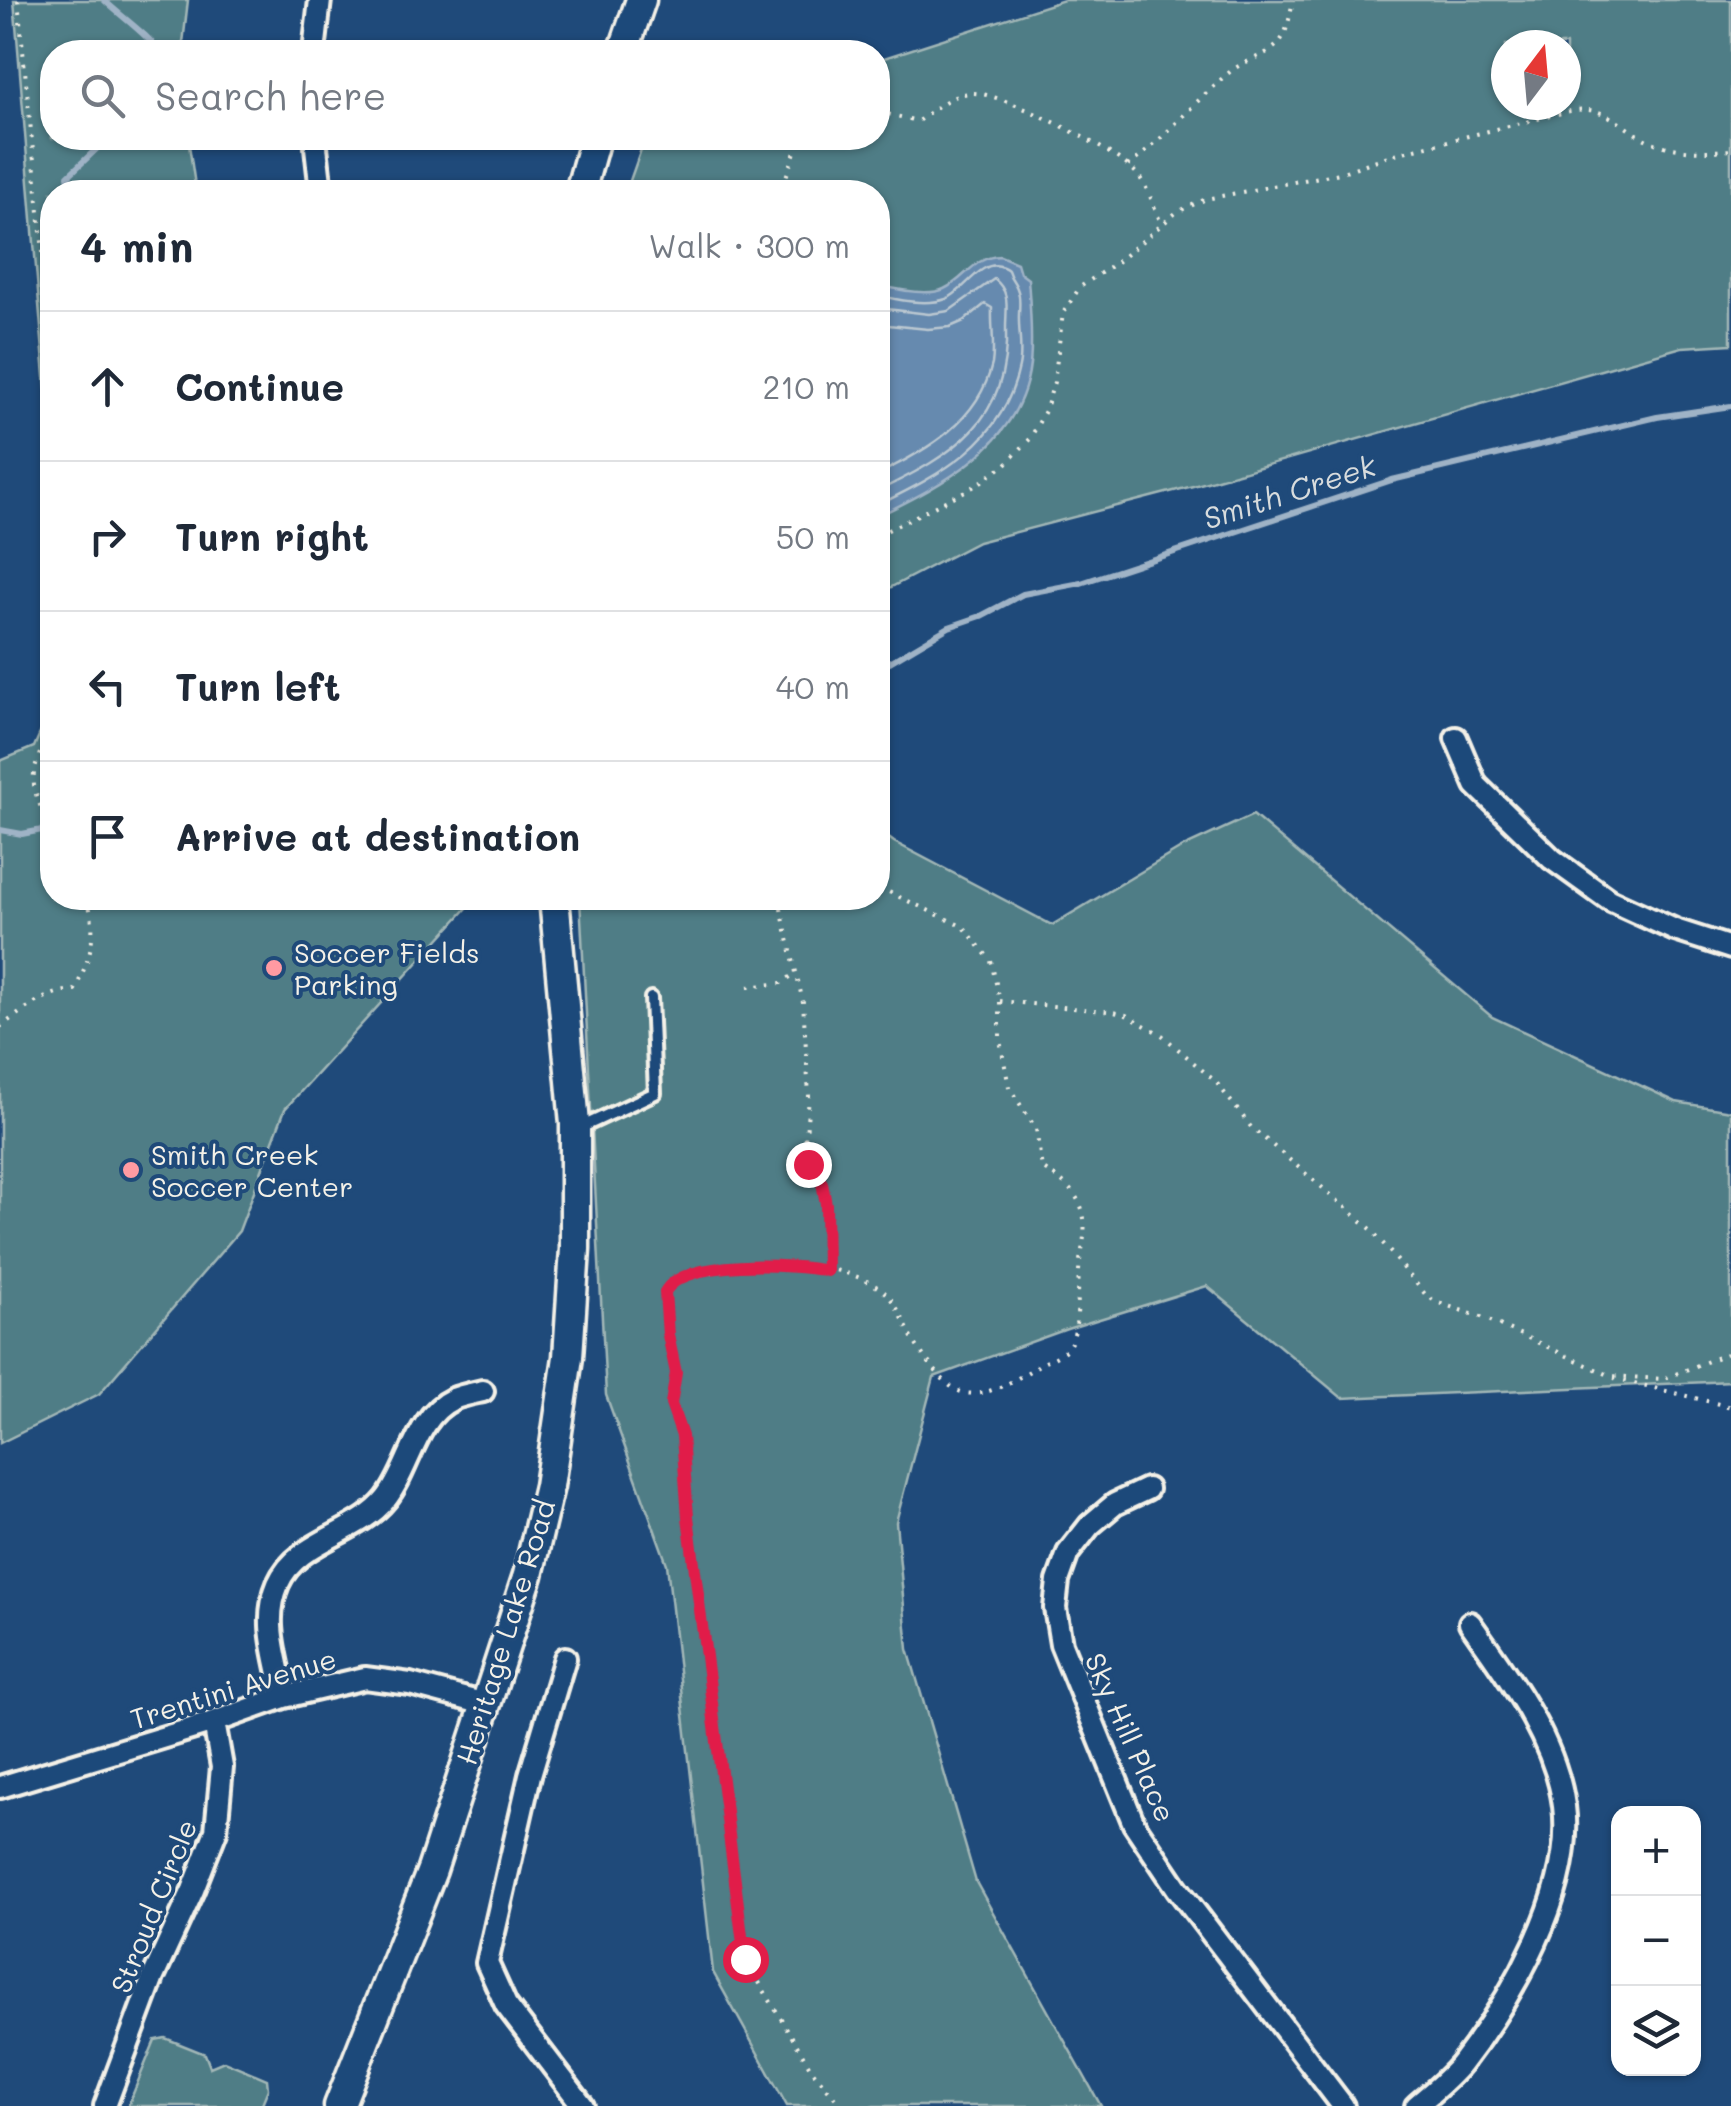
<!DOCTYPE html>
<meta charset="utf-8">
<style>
body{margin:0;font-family:Mali,sans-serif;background:#f2f2f3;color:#1f2937}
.controls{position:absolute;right:30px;bottom:30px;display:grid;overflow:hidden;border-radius:20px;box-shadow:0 2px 8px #0004}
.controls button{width:90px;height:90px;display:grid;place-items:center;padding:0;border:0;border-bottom:2px solid #e0e1e3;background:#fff;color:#1f2937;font:50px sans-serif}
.compass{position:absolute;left:1491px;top:30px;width:90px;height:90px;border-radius:50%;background:#fff;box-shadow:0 2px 8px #0004;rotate:16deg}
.stop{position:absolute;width:30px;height:30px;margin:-22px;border:8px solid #e11d48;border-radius:50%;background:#fff}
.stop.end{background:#e11d48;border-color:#fff;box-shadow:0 2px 10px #0008}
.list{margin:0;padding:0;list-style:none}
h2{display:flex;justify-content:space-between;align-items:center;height:130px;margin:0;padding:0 40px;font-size:42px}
h2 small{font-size:32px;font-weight:400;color:#747a83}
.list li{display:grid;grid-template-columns:65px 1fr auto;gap:30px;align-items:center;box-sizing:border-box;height:150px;padding:0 40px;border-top:2px solid #e0e1e3}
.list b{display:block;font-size:38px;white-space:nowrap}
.list em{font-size:32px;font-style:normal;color:#747a83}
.icon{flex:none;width:55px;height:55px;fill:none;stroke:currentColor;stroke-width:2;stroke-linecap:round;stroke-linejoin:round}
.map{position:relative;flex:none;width:1731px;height:2106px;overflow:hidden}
.search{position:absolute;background:#fff;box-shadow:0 2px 8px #0004;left:40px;top:40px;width:850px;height:110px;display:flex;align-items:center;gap:25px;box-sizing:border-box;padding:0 35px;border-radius:40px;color:#747a83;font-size:38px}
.panel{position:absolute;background:#fff;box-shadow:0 2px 8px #0004;left:40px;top:180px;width:850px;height:730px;border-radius:40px}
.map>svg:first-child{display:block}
.green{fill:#507d86;stroke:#a2b7b7;stroke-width:2.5;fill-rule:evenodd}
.water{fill:#668aaf;stroke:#9fb3c6;stroke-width:2.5}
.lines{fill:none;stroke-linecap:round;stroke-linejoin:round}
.shore{stroke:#bbc8d1;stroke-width:2.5}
.stream{stroke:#9fb3c6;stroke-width:6}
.service-casing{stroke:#f4f1e8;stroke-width:18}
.minor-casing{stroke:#f4f1e8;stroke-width:28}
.secondary-casing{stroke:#f4f1e8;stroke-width:35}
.path{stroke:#f4f1e8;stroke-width:4;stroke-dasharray:2.5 8;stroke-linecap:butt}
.service{stroke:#1f4a7a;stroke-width:10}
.minor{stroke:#1f4a7a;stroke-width:20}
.secondary{stroke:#1f4a7a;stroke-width:28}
.route{stroke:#e11d48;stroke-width:12}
.poi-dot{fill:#ff9aa2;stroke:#1f4a7a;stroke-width:4}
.labels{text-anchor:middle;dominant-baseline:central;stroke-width:8;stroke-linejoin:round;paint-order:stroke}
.poi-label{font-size:28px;fill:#f4f1e8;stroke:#1f4a7a;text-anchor:start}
.street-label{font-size:28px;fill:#f4f1e8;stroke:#1f4a7a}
.water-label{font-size:30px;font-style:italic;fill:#d8dcdd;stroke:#1f4a7a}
</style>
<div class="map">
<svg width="1731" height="2106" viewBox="0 0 1731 2106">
<rect width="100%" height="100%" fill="#1f4a7a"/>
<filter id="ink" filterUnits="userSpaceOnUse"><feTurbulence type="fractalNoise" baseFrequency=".01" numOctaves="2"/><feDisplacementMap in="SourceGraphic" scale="20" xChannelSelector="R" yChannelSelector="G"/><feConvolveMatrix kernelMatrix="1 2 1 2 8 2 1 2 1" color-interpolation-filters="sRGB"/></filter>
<g filter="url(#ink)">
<path class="green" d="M14,0h174l-6,52h-130v86h136l8,54h-144v270z
M1064,0h667v344l-49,3 -489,139 -215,56 -100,52v-402h-252l19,-54h233v-78zM1506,45h60v60h-60z
M52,706v192h424l-191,211 -46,122 -140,163 -99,49v-682l34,-14z
M1253,815l239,202 184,85 55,9v270l-389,17 -135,-112 -140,43 -133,48 -38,145 12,127 68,233 125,224h-314l-74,-134 -46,-408 -61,-169 -26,-497h298v-68l16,12 158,83 129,-77z
M165,2038l40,16 5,13 14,-6 43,18 1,10 -7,17h-133l27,-66z"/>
<path class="water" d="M1000,256l17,7 3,10 8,6c2,26 5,58 2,85 -9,81 -88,121 -152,152v-231c16,4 49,12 66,4 22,-10 29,-32 56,-33z"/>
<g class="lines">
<path class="shore" d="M878,295c18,5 49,11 68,4 18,-6 35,-42 57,-32 8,3 4,5 9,12 8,12 8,19 7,35 -1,17 4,36 0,53 -16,76 -78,107 -141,138
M878,308l51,6 20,-3 45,-32c17,13 12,28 12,48 4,94 -52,127 -128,164
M878,324l50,5 22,-2 14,-6 21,-17 7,4c-1,18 3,38 0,56 -13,57 -66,87 -114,110"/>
<path class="stream" d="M104,0c15,15 47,37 55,52
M71,192l-3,-16 40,-38
M878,669l71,-42 32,-11 42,-22 58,-11 311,-103 265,-63 74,-11
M0,830l22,4 30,-6"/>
<defs>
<path id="service" d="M580,1128l75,-35 -4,-95"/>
<path id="minor" d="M314,52l6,-52
M315,138l6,54
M1456,738l20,47 76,74 57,41 66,30 56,18
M1147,1489l-32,15 -25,21 -22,28 -10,28 -3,27 6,36 73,180 43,64 166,218
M565,1658l-35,117 -43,188 19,42 77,101
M284,1697c-7,-38 -22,-76 -6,-113 19,-44 79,-49 108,-85 24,-30 29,-82 67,-100 9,-4 21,-6 30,-8
M0,1787l214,-65 70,-25 81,-19 45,6 75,20
M105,2106l48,-129 40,-87 23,-59 6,-64 -8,-45
M1416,2106c15,-13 32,-26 45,-42 50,-65 114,-173 103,-258 -9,-68 -56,-129 -94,-183"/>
<path id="secondary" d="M623,52l18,-52
M580,192l15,-54
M339,2106l93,-236 96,-295 21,-89 19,-129 7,-108v-125l-21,-226"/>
</defs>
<use href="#service" class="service-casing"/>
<use href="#minor" class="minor-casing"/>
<use href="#secondary" class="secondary-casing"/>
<path class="path" d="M18,0l34,343
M878,112l40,9c15,-11 34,-28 54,-28 31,-1 145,58 165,81 11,13 17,33 24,49
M1128,166c38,-28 67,-66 103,-95 14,-11 36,-15 47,-27 10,-11 12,-30 15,-44
M774,192l12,-15 14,-39
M878,535l97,-49 31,-22 24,-25 16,-30 8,-27 9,-69 17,-26 37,-25 60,-50 29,-13 134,-26 51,-18 183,-45c36,-4 48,20 78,32 25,10 53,10 79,8
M52,724c-23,56 -26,52 0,108
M782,898l-1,11 22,93 6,94 -4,53 4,15 13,19 4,21 1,66
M748,987l33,-4 14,-9
M1000,1001l114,11 12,3 36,20 54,47 35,45 120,102 54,65 11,8 48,16 127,58 52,3 68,-27
M0,1027c23,-16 45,-36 75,-37 16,-35 23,-55 12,-92
M1614,1378l117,29
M842,2106l-30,-36 -67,-111 -57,-442 -6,-81 -11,-32 5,-31 -8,-38 -3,-43 13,-14c59,-12 146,-26 201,10 21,14 26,42 41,63 8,11 19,25 29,34 26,23 68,-6 90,-20 11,-6 24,-9 31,-21 11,-17 6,-66 11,-89 10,-47 -1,-63 -39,-87l-6,-39 -27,-42 -9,-47v-39l-9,-40 -27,-34 -86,-40"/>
<use href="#service" class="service"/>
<use href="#minor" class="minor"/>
<use href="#secondary" class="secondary"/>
</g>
</g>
<g class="lines" filter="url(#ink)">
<path class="route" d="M745,1959l-57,-442 -6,-81 -11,-32 5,-31 -8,-38 -3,-43c17,-34 129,-28 162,-21l-1,-67 -4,-21 -14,-19"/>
</g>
<g class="poi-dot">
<circle cx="274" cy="968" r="10"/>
<circle cx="131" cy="1170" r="10"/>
</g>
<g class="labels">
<g class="poi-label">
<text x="294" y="952">Soccer Fields<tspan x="294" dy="32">Parking</tspan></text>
<text x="151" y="1154">Smith Creek<tspan x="151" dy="32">Soccer Center</tspan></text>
</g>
<g class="street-label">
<text transform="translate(505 1632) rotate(-73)">Heritage Lake Road</text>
<text transform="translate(233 1688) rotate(-17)">Trentini Avenue</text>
<text transform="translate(1131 1737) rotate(66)">Sky Hill Place</text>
<text transform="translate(153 1906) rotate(-68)">Stroud Circle</text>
</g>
<g class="water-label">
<text transform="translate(1289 491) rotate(-18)">Smith Creek</text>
</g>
</g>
</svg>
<div class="controls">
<button>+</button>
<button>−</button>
<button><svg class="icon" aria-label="layers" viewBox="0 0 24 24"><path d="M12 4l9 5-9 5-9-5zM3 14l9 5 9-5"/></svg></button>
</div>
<svg class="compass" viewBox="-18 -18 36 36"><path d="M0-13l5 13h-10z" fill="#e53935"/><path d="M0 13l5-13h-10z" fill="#747a83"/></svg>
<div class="stop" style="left:745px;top:1959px"></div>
<div class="stop end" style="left:808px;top:1164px"></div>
<div class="search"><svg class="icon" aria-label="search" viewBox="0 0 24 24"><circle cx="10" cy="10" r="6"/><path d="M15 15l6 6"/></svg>Search here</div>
<section class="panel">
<h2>4 min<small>Walk · 300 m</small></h2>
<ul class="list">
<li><svg class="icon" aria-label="ahead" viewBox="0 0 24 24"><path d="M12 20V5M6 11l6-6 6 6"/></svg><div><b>Continue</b></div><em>210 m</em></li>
<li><svg class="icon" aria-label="right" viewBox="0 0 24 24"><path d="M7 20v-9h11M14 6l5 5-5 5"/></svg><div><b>Turn right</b></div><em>50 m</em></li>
<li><svg class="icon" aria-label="left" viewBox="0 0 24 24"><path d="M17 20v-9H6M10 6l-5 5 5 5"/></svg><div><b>Turn left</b></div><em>40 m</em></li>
<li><svg class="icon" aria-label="arrive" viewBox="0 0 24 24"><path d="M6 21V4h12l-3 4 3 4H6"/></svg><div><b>Arrive at destination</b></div></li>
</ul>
</section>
</div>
